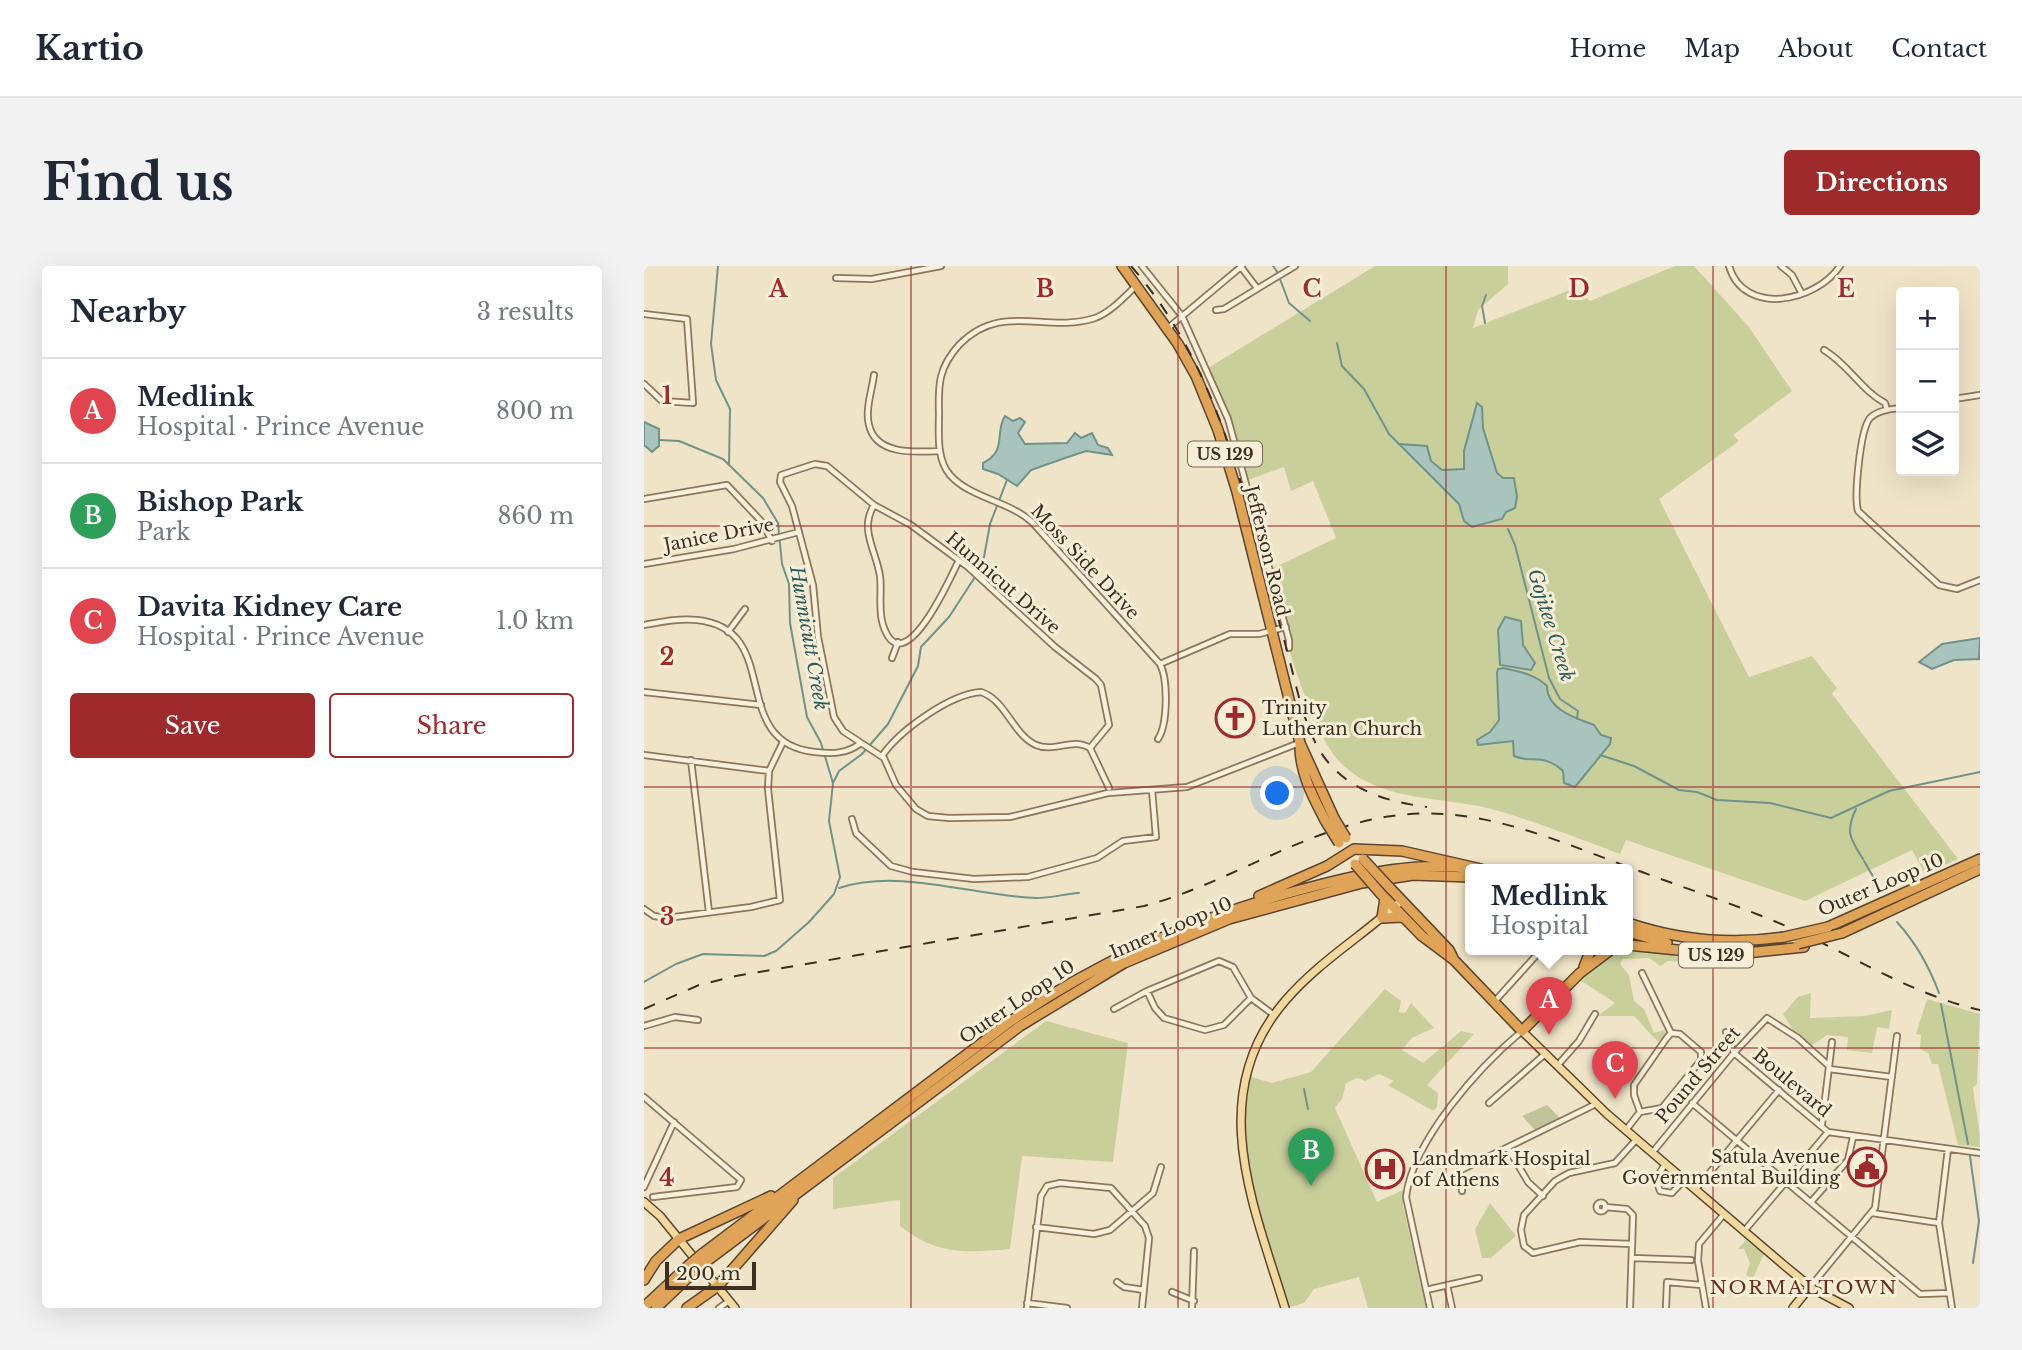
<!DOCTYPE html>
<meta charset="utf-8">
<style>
body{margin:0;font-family:"Libre Baskerville",serif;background:#f2f2f3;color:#1f2937}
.controls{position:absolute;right:21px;top:21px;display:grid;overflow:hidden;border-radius:7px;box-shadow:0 7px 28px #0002}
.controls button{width:63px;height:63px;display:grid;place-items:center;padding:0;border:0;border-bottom:2px solid #e0e1e3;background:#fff;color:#1f2937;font:35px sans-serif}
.scale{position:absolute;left:21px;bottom:18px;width:91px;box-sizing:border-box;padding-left:7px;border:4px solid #3d2e20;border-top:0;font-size:19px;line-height:24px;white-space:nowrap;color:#3d2e20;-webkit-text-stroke:5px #f7eed8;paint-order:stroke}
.you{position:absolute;left:634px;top:528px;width:24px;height:24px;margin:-18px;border:5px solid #fff;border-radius:50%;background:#1a73e8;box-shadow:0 0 0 10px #1a73e833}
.badge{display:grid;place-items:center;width:46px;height:46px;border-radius:50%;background:#9e2a2b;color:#fff;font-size:23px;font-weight:700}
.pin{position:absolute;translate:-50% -58px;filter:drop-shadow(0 2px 4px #0008)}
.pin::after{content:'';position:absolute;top:37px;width:24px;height:21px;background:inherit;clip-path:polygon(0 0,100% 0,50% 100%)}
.popup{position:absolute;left:821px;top:598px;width:168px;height:91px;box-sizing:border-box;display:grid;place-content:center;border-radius:7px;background:#fff;filter:drop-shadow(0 2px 5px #0005);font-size:23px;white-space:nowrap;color:#747a83}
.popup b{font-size:26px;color:#1f2937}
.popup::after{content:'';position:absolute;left:50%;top:100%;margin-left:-14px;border:14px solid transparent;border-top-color:#fff}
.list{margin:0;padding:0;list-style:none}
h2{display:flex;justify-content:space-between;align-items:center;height:91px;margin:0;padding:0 28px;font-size:30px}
h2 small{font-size:23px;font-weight:400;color:#747a83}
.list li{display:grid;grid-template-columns:46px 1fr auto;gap:21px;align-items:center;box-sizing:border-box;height:105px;padding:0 28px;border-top:2px solid #e0e1e3}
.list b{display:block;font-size:26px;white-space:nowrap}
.list p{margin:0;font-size:23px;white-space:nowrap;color:#747a83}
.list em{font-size:23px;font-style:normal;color:#747a83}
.actions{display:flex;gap:14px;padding:21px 28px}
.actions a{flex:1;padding:16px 0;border:2px solid #9e2a2b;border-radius:7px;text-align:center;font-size:24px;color:#9e2a2b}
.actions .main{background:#9e2a2b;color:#fff}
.icon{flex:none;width:38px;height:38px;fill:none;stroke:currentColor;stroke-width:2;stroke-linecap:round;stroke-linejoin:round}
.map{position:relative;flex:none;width:1336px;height:1042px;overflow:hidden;border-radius:7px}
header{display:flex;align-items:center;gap:42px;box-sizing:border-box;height:98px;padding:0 35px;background:#fff;border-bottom:2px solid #e0e1e3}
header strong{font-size:33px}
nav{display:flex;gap:38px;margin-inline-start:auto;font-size:24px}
.intro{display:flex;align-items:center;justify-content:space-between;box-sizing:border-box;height:168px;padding:0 42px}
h1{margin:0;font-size:49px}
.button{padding:18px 32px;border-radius:7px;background:#9e2a2b;color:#fff;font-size:24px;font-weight:700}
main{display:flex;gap:42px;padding:0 42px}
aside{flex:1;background:#fff;border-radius:7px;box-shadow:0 7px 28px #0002}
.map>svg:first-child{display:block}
.green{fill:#c9cf9b}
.cemetery{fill:#bfc49a}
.water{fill:#a9c4bc;stroke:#6f938a;stroke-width:2}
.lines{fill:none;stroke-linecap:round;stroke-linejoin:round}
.stream{stroke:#6f938a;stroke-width:2}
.minor-casing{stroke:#8d765c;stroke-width:8}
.major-casing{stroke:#5b4430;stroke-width:10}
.highway-casing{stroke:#5b4430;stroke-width:12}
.minor{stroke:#faf1dc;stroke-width:4.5}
.major{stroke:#f3d9a0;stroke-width:7}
.highway{stroke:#e0a458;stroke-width:9}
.rail{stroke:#3d2e20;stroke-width:2;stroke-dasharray:12 12;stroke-linecap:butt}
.highway-bridge-casing{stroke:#5b4430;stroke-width:12;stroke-linecap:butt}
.highway-bridge{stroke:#e0a458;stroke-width:9}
.grid{fill:none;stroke:#9e2a2b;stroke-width:2;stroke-opacity:0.55}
.labels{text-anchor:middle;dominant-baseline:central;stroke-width:6;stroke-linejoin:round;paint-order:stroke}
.shield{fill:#f7eed8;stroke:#756857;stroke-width:2}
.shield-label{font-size:16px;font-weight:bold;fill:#3d2e20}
.street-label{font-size:18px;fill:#3d2e20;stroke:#f7eed8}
.poi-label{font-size:18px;fill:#3d2e20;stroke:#f7eed8;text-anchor:start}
.water-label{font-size:19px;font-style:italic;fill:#2f5d5a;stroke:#f7eed8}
.neighbourhood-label{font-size:19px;letter-spacing:2px;fill:#6b2e1e;stroke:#f7eed8}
.grid-label{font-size:23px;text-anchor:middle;font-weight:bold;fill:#9e2a2b;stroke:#f7eed8;stroke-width:6;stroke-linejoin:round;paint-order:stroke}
</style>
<header>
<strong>Kartio</strong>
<nav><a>Home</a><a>Map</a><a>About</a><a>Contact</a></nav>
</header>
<div class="intro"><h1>Find us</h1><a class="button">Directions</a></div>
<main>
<aside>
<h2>Nearby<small>3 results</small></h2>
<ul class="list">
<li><span class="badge" style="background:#e0444e">A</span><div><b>Medlink</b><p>Hospital · Prince Avenue</p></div><em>800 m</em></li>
<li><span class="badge" style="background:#2e9e5b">B</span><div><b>Bishop Park</b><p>Park</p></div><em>860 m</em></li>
<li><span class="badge" style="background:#e0444e">C</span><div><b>Davita Kidney Care</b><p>Hospital · Prince Avenue</p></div><em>1.0 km</em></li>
</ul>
<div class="actions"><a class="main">Save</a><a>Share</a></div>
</aside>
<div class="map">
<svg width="1336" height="1042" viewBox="0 0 1336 1042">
<rect width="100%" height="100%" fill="#f0e4c8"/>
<path class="green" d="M731,0h133v18l-30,26 -5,18 102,-40 15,13 85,-35h19l55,61 43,64 -59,44 6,6 -80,58 90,178 63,-21 25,32 -5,6 126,165 -33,15 -13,-24 -107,51 -179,-61 -6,14c-41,-15 -82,-32 -125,-44 -50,-14 -111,-7 -151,-44 -34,-30 -66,-150 -75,-196l67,-32 -23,-57 -22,10 -7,-24 -36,13 -26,-81 -14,-31z
M1015,685l24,7 -1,4 -14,-1 -8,5 -11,-8 -26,1 -3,5 9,11 5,26 10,8 10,24 10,-3 2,4 -8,8 -24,-26h-36l17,-13 -35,-23 36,-28z
M741,723l16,12 -2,11 6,1 6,-10 23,25 -22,10 -10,12 21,13 38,-32 13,3 -47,51 11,8 -1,14 -4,4 -45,-26 6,-4 -15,-7 -14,7 -8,-3 -11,5 -4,16 -7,9 42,94 26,-12v15l23,103h-58l-9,-31 -45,12 -10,14 -16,5 -42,-147 -3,-39 8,-45 21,6 39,-11z
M1167,727l-1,25 54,-2 28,-6 -3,19 -12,-2 -5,26 -25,-3 1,-13 -21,-2 -16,11 -16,-13 -12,-19 15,-17z
M1283,733l53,15 -3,70 -4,3c2,23 7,37 7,60l-22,-2 -20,-81h-6l-4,-11 -8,-4 1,-14 -5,-1z
M402,755l82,22 -15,119 -91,-6 -12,93c-45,4 -73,6 -110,-23v-26l-67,9v-31z
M846,937l26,33 -25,22h-9l-7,-29z
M1102,974l9,7 1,-3 45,42 -37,-32 -12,26 -6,-5 4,-12 -6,-14h-6z"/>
<path class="cemetery" d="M903,839l13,13 -25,12 -13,-14z"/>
<path class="water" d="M833,137l5,4 1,21 14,45 6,5h11l3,19 -2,11 -9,4 -4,7 -30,8 -8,-6 -5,-17 -60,-60 28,2 4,15 11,9 22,-1v-18z
M361,150l8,5 7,-3 5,4 -7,11 7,11 42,-1 8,-10 6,5 11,-5 6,12 10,3 4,7 -26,-4 -21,7 -34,12 -14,16 -19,-12 -15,-5v-6c25,-13 11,-30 22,-47z
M0,156l15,7v17l-7,6 -8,-7z
M861,351l16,4 2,24 12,18 -4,7 -31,-5 -2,-35z
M1336,372l-1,21 -25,1 -22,9 -13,-7 23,-18z
M859,402c18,4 31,6 44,18 0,24 29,32 47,39l7,10 10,3 -1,6 -35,43 -11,-4 -1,-12c-21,-19 -31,-7 -49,-15l-1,-15 -35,4 -1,-5 13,-8 9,-12 -2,-47 1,-4z"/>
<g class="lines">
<path class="stream" d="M74,0l-7,78 5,36 14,29 -1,55
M629,0l5,7
M636,13l9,24 21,18
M841,57l-3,-17 4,-11
M693,77l5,23 22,23 25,45 10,10
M864,263l7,16 34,133 11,21 18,12 -1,8
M333,306l7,-15 6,-33 17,-44
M956,489l34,11 45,24 18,2 20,8 53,3 61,15 58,-27 91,-19
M189,517l6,-12 23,-17 26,-30 30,-58 3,-19 28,-30 26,-40
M1212,543c-11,22 -6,30 7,50
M1220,595l14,24
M195,622c63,-20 133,8 197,10 14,0 29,-4 43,-5
M1253,656c20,22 32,44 42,71
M0,716l32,-18 27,-10 61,2 12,-5 33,-29 25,-28 6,-17 -11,-56 4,-38 -12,-40 -14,-26 -17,-94 -1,-39 -7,-20 -4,-41 -15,-25 -40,-39 -44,-18 -20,-1
M1297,738l27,140
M660,823l4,20
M1326,890l9,65 -6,42"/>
<defs>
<path id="minor" d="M498,0l40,50 46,103 61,221v8
M1085,0c15,51 87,36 111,0
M1137,0l11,9 9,17
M597,1l16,21
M192,12l36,1 69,-13
M493,19c-13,12 -26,27 -42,33 -50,16 -93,-17 -136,27 -20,22 -21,39 -20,68 0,20 -3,46 11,62 20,23 59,26 82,47l128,142c8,15 8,60 -2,75
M572,44l8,-1 71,-43
M0,48l43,5 6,84 -31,-2 -18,-17
M524,62l74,-62
M1180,84c25,15 37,40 61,53l2,7
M230,109c-2,15 -9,35 -5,50 7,31 48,27 71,26
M1310,133l26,-4
M1257,142c-10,1 -23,2 -31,10 -10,12 -16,78 -12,93l81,74 18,4 23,-9
M0,233l83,-14 34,36 11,20
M230,239c-15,25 2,45 6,71 2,16 -2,34 3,49 20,62 69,-51 76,-65
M0,298l90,-15 65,-17
M0,359c17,-3 36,-7 53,-5 88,9 29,123 118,132 17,2 32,2 46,-9
M84,366l17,-23
M248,392l6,-16
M516,398l70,-30h29l27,-7
M0,426l117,13
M446,482l19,-23 -8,-40 -5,-6 -41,-32 -87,-80 -57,-42 -37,-20 -47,-39 -12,-2 -34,11 -1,7 12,24 21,79 5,52 16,80 9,14 41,27 12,27 20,24 12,7 21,2 61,-1 98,-24
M0,489l125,16 14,-29
M238,490c17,-25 68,-62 99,-64 25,8 32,43 55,53 19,8 36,-8 54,3l19,40
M47,494l18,152
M465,527l78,-6 112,-44
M208,553l4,14 35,33 22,6 61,7 54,-2 69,-19 26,-17 33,-4 -4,-47
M0,643l10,7 13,2 84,-11 29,-7 -12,-111 1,-18
M998,707l29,60
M503,725l8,17 9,10 41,12 19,-5 27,-27
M851,735l47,-52
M470,743l33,-18 72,-30 14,6 18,31 23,17
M0,760l31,-9 23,3
M1082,766l8,21 94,79 152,21
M913,800l22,-25 16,-27
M1185,803l63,8
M0,831l97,83 -4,7 -84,10
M845,837l56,-49
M1048,837l228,191 30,-1
M1178,858l10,-82
M982,864l14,-18 -6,-17v-10l32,-46 5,-6 9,1 21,18v8l-39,48 -22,4
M864,882l20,34 15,14
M1304,883l-9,74 13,85
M1008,887l82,-100 33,-35 31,20 31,28
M1021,898l-9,15 4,12 12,2 12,-13
M0,921l30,-65
M1052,923l83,-99
M818,925l-3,-20 137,-67
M1167,936l37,-42 5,-23
M952.5 941a4.5 4.5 0 1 1 9 0a4.5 4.5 0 1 1-9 0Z
M961,941l22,2 6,6 -3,93
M1228,947l67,10
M392,961l58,7 16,-4 43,-37 8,-26
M1101,964l83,-98
M988,978l-52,-2 -47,11 -9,-7 -3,-16 3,-15 31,-34 14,-8 46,-10 21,-23
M988,992l59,2
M473,1016l7,5 20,3
M803,1019l5,23
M1167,1020l64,-78 22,-172
M782,1024l53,-12
M528,1026l22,9
M383,1037l40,5
M75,1042l10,-7
M383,1042l14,-112 6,-10 13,-3 51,5 34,38 4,12 -7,70
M548,1042l2,-57
M786,1042l-24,-111c7,-57 73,-130 116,-166
M1022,1042l1,-26 34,3
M1062,1042l-8,-47 1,-17 25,-30"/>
<path id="major" d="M878,765l85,83 178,152 28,23 36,19
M0,936l16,14 75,92
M641,1042c-31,-102 -81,-213 0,-307 33,-39 79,-66 117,-101
M1149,1042l17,-21"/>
<path id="highway" d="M478,0l56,78 18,32 22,54 19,62 63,251c-1,29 13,54 26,79
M656,477l34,75
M745,621l60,63 4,8
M737,628l41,42 32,24 68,71 58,-58 32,-24
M615,630l68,-30 27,-17 48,2 79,18
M741,632l-3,20 20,-1
M984,657c50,17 103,22 156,14
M1184,661l152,-68
M984,666l39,11
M1198,667l138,-64
M984,679l99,10 77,-8
M940,701l7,-18
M58,988l309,-233c93,-64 191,-106 300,-134 54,-14 107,-26 163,-18
M63,995l313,-235 104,-63 105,-44 133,-36 51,-8 57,2
M0,1014l12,-19 23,-22 92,-43
M0,1041l45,-42
M12,1042l39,-37
M43,1042l31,-22 75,-86"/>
</defs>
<use href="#minor" class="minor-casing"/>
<use href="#major" class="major-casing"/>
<use href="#highway" class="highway-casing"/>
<use href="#minor" class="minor"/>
<use href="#major" class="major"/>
<use href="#highway" class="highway"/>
<path class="rail" d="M487,0c91,104 116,241 152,370 11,37 17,78 35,112 24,40 64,53 109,59
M0,743l55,-24 37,-9 408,-70c84,-22 161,-78 248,-90 88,-13 169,27 250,56 56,21 114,39 168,65 56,27 109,59 170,73"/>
<defs>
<path id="highway-bridge" d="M690,552l12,20
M682,556l13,21
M719,593l26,28
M711,598l26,30
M1140,671l44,-10
M1154,678l44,-11
M45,999l13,-11
M51,1005l12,-10"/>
</defs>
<use href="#highway-bridge" class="highway-bridge-casing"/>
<use href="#highway-bridge" class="highway-bridge"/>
</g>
<path class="grid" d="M267,0v1042M534,0v1042M802,0v1042M1069,0v1042M0,260h1336M0,521h1336M0,782h1336"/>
<defs>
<symbol id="church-ring" viewBox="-11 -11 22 22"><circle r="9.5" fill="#f7eed8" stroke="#9e2a2b" stroke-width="1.5"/><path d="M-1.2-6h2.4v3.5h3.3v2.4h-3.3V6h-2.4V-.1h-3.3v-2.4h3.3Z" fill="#9e2a2b"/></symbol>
<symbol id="civic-ring" viewBox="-11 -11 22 22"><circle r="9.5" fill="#f7eed8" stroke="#9e2a2b" stroke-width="1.5"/><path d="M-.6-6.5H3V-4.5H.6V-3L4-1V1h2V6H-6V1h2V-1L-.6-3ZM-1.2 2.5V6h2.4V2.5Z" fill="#9e2a2b"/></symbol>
<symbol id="hospital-ring" viewBox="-11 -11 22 22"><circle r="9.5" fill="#f7eed8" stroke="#9e2a2b" stroke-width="1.5"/><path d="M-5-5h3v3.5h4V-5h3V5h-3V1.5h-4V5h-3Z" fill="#9e2a2b"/></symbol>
</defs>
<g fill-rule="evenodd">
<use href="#church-ring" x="569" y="430" width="44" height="44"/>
<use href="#civic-ring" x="1201" y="879" width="44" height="44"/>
<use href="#hospital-ring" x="719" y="881" width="44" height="44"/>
</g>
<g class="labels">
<g class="shield">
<rect x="544" y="175.5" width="74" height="25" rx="5"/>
<rect x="1035" y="676.5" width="74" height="25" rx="5"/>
</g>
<g class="shield-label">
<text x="581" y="188">US 129</text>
<text x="1072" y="689">US 129</text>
</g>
<g class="street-label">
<text transform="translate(75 269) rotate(-11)">Janice Drive</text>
<text transform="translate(623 285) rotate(76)">Jefferson Road</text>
<text transform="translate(441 296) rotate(47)">Moss Side Drive</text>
<text transform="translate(359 317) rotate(41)">Hunnicut Drive</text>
<text transform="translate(1237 619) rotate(-23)">Outer Loop 10</text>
<text transform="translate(527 662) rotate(-23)">Inner Loop 10</text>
<text transform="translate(373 736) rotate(-34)">Outer Loop 10</text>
<text transform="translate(1054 809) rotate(-50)">Pound Street</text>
<text transform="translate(1148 817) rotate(40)">Boulevard</text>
</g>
<g class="poi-label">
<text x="618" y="442">Trinity<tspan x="618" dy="21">Lutheran Church</tspan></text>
<text x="1196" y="891" text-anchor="end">Satula Avenue<tspan x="1196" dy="21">Governmental Building</tspan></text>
<text x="768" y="893">Landmark Hospital<tspan x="768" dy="21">of Athens</tspan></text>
</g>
<g class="water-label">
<text transform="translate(907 359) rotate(73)">Gojitee Creek</text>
<text transform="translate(165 372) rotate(80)">Hunnicutt Creek</text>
</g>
<g class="neighbourhood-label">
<text x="1160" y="1021">NORMALTOWN</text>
</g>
</g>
<g class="grid-label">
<text x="134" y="31">A</text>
<text x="401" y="31">B</text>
<text x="668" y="31">C</text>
<text x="935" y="31">D</text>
<text x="1202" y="31">E</text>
<text x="23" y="138">1</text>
<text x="23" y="399">2</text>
<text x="23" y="659">3</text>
<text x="23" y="920">4</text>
</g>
</svg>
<div class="controls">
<button>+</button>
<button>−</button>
<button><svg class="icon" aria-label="layers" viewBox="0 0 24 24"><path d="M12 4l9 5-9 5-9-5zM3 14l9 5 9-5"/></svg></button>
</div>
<div class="scale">200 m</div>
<div class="you"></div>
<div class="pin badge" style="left:905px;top:769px;background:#e0444e">A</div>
<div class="popup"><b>Medlink</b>Hospital</div>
<div class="pin badge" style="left:667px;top:920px;background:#2e9e5b">B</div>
<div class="pin badge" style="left:971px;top:833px;background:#e0444e">C</div>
</div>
</main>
